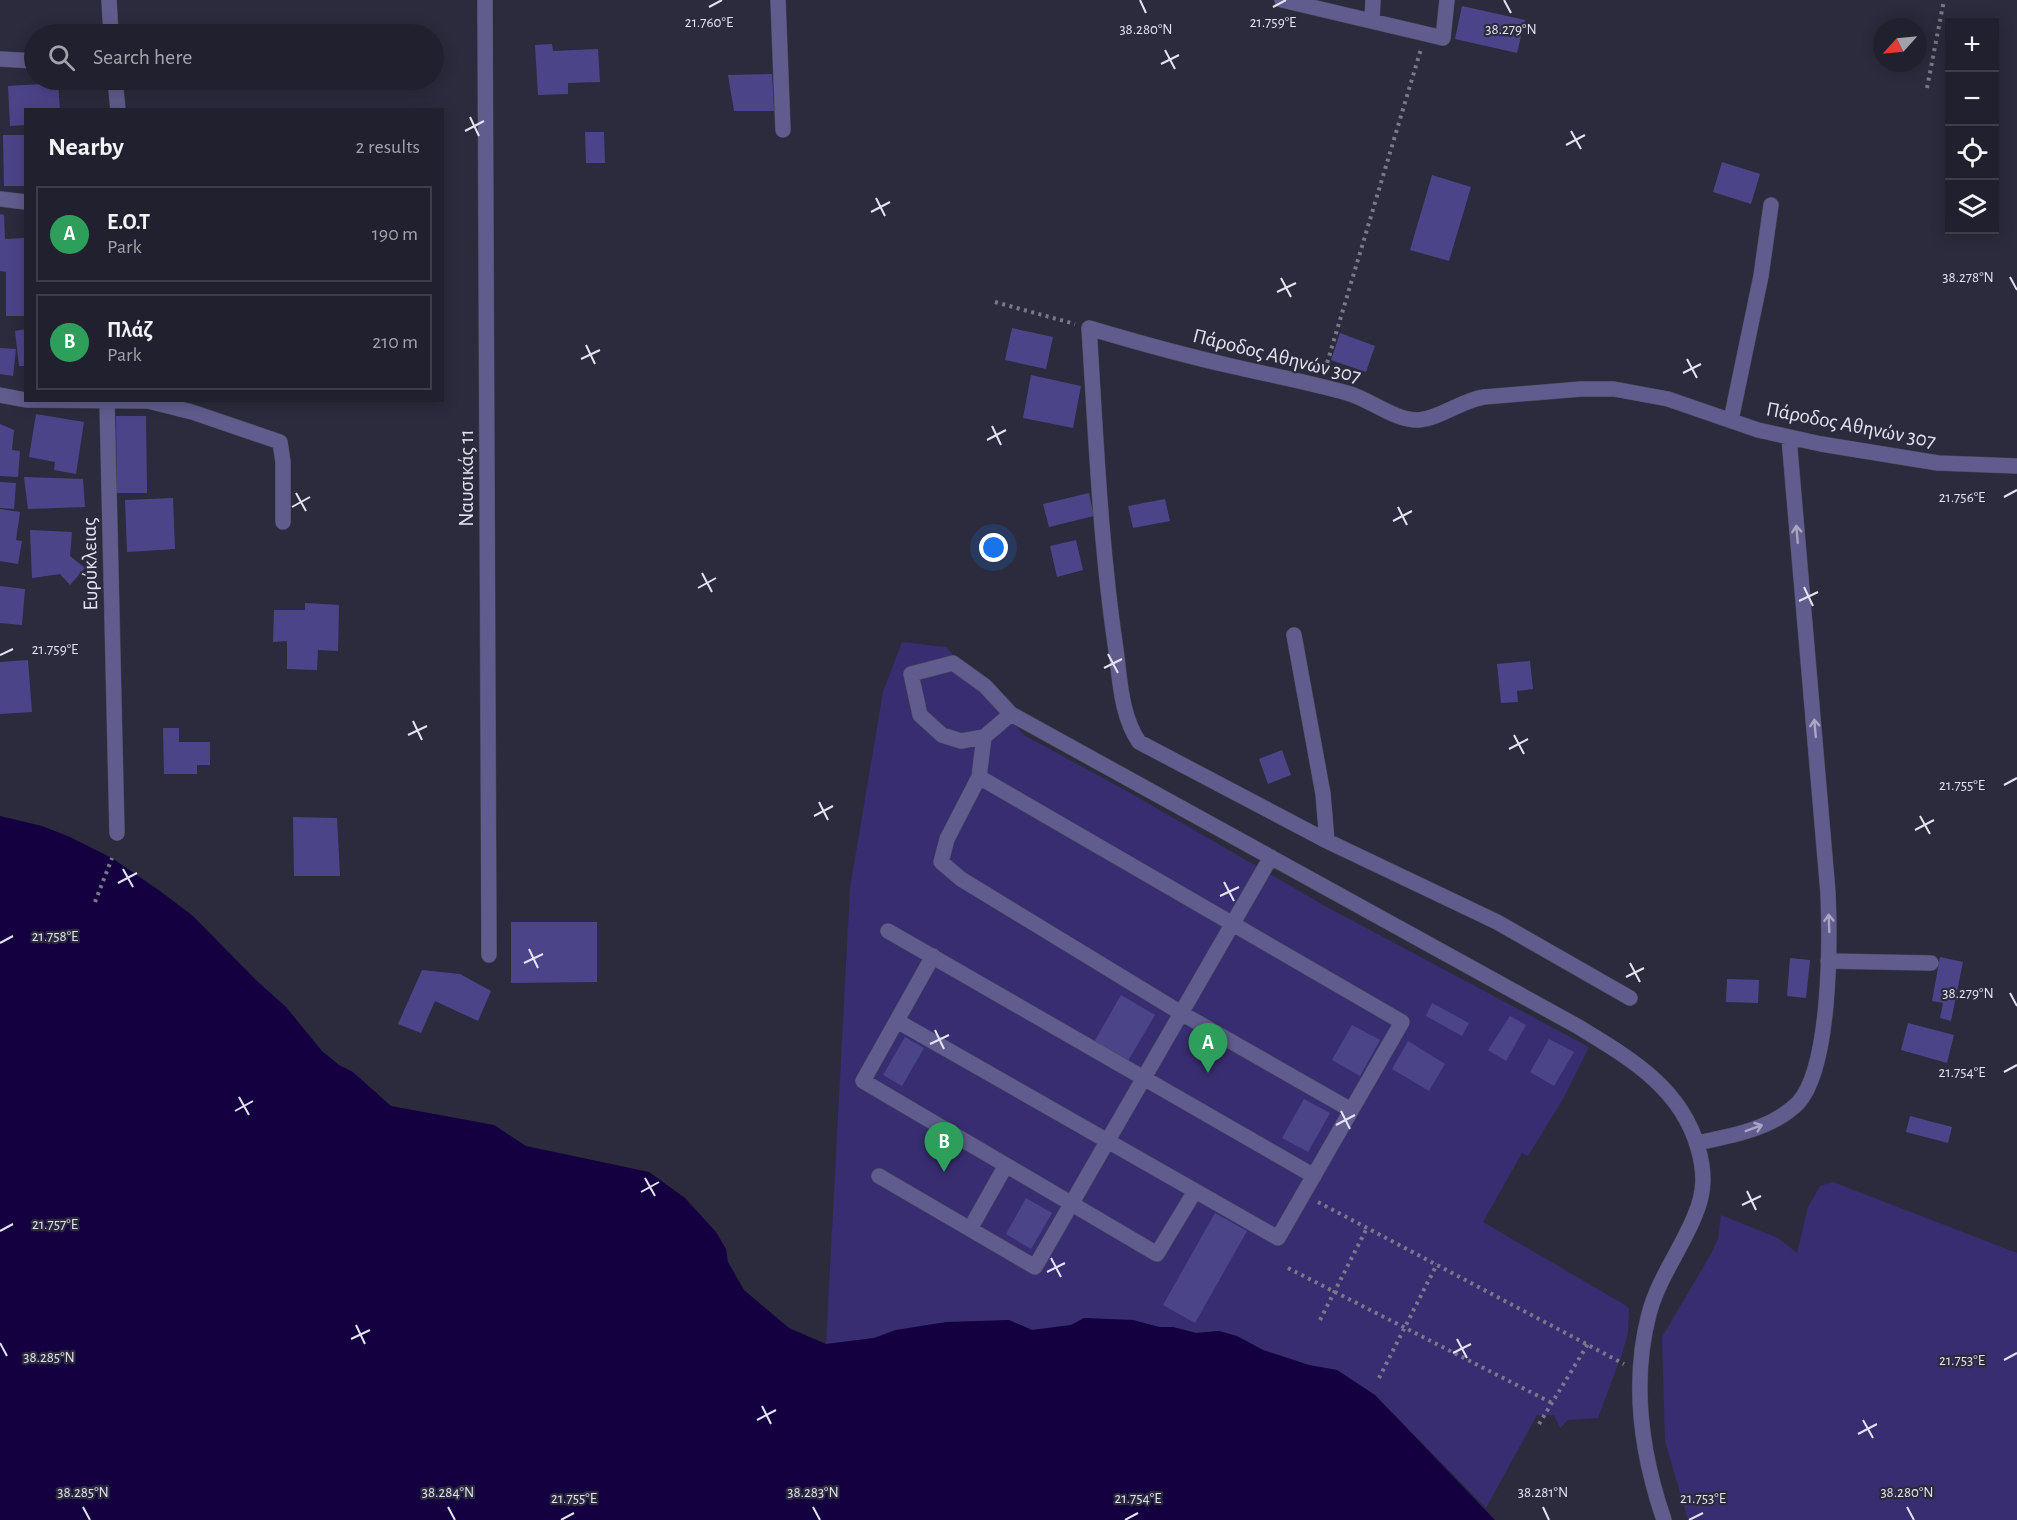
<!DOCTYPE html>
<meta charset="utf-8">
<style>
body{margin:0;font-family:"Alegreya Sans",sans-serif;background:#292836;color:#f1f3f6}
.controls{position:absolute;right:18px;top:18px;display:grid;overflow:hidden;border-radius:0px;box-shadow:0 3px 15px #0003}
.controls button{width:54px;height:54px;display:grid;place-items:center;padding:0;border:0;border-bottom:2px solid #3e3e4a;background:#21202e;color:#f1f3f6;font:30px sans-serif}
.compass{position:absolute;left:1873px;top:18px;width:54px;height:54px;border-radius:50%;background:#21202e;box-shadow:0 3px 15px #0003;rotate:243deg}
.you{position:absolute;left:994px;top:548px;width:21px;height:21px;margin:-15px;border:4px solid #fff;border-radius:50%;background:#1a73e8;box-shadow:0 0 0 9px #1a73e833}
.badge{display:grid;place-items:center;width:39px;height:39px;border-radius:50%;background:#ea580c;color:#fff;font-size:20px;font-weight:700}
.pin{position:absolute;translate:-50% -50px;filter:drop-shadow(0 2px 3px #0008)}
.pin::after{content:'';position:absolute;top:32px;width:21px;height:18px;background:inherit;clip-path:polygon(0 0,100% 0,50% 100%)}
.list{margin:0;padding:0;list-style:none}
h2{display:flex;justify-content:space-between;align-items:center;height:78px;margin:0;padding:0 24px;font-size:26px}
h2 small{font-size:20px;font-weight:400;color:#a2a3aa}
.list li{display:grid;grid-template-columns:39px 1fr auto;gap:18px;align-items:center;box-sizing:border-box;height:96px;margin:0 12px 12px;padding:0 12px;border:2px solid #3e3e4a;border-radius:0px}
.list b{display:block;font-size:22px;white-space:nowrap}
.list p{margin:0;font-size:20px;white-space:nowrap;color:#a2a3aa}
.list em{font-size:20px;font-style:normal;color:#a2a3aa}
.icon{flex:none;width:33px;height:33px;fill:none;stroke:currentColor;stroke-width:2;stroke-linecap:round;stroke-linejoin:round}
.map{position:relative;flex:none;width:2017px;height:1520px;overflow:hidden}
.search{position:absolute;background:#21202e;box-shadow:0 3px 15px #0003;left:24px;top:24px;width:420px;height:66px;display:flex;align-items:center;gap:15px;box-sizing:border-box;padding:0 21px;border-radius:33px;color:#a2a3aa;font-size:22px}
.panel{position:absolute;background:#21202e;box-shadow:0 3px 15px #0003;left:24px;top:108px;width:420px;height:294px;border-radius:0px}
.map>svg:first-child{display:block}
.green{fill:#382d70}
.water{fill:#140040}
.building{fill:#4c4489}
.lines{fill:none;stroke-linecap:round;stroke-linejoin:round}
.minor-casing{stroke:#49485a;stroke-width:16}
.path{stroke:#797888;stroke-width:4;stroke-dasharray:3 4.5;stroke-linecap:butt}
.minor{stroke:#605c8d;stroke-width:15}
.oneway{stroke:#a8a6c3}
.ticks{fill:none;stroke:#e3e3f0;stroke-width:2}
.labels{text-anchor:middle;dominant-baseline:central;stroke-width:4.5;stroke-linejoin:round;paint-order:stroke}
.street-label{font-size:21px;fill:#e3e3f0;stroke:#2c2b3d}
.ticks-label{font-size:15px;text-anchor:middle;fill:#e3e3f0;stroke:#2c2b3d;stroke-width:4.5;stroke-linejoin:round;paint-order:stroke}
</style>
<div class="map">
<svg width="2017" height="1520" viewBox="0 0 2017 1520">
<rect width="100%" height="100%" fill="#2c2b3d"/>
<path class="green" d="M902,642l44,5 78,88 108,59 193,112 264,141 -26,52 -35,57 -6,-3 -39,69 142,83 4,4 -1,23 -5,19 -25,67 -30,2 -8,8 -6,-13h-17l-51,93 -111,-113 -38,-25 -28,-5 -46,-15 -26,-14 -18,-5 -23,2 -23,-6h-14l-26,-7 -49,-2 -13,7 -39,5 -23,-10 -30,2 -83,8 -22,8 -48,6 24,-456 33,-196z
M1833,1182l184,71v267h-329l-23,-79 -3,-104 49,-83 7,-15 3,-24 57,23 19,15 11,-46 12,-21z"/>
<path class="water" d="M0,816l42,10 28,11 42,21 48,33 33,25 64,65 29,26 36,44 17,14 14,7 38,34 103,19 32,21 123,26 36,26 31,34 10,17 2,13 16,28 45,38 37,16 48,-6 22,-8 50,-8 63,-2 23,10 39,-5 13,-7 49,2 26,7h14l23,6 23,-2 18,5 26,14 46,15 28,5 38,25 120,125h-1495z"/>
<path class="building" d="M1462,6l63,14 -8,33 -62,-14z
M552,44l1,7 45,-2 2,33 -32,1v11l-30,1 -3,-50z
M772,74l2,37h-40l-6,-36z
M58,83l2,27h-34v15l-16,1 -2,-40z
M585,132h19l1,31h-19z
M3,135h23v51h-22z
M1722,162l38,12 -9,30 -38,-12z
M1432,175l39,12 -22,74 -39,-11z
M0,214l4,1 1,24 21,-1v78h-20v-44l-6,-1z
M1012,328l41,9 -7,32 -41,-9z
M26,329v37h-7l-4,-35z
M1340,333l35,13 -9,26 -35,-12z
M0,348l16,1 -3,27 -13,-2z
M1031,375l50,11 -8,42 -50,-10z
M36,414l48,8 -8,52 -22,-4 1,-8 -26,-5z
M116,416h30l1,77h-30z
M0,424l14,6 -2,20 8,1 -2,26 -18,-1z
M24,477l59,2 2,28 -57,2z
M0,482l16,1 -2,26 -14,-1z
M1089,493l5,23 -45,11 -6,-23z
M173,498l2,51 -48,3 -2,-52z
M1165,499l5,22 -37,7 -5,-22z
M0,509l20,3 -4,28 6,1 -4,23 -18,-3z
M30,530l42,2 -2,24 15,12 -15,17 -10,-11 -28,4z
M1076,540l7,30 -26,7 -7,-31z
M0,586l25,3 -3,36 -22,-2z
M305,603l34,2 -1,46 -20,-1 -1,20 -30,-1v-28l-14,1 1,-32h31z
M28,660l4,52 -32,2v-52z
M1530,661l3,28 -16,2 1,11 -17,1 -4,-39z
M163,728h16v14h31v23h-13v9h-33z
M1282,750l9,25 -23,9 -9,-25z
M293,817l44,1 3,58h-46z
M511,922h86v60l-86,1z
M1940,957l23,5 -12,59 -11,-3 3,-15 -11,-2z
M1790,958l20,2 -4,38 -19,-2z
M422,970l38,4 31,17 -13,30 -43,-20 -14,32 -23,-9z
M1727,979l32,1 -1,23 -32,-1z
M1121,995l34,20 -27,46 -34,-19z
M1432,1003l37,20 -7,13 -36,-20z
M1510,1016l16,9 -20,36 -18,-11z
M1908,1023l46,12 -7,28 -46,-13z
M1352,1025l28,15 -20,36 -28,-16z
M905,1037l19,11 -22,38 -19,-11z
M1549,1039l25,13 -20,34 -24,-14z
M1408,1041l37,23 -16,27 -37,-22z
M1304,1099l26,14 -22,39 -26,-14z
M1910,1116l42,11 -4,16 -42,-11z
M1026,1198l26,15 -21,36 -25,-15z
M1215,1213l32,18 -52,92 -32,-18z"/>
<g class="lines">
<defs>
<path id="minor" d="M109,0l2,34
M485,0l4,955
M778,0l5,130
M1282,0l161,38 4,-38
M1372,21l1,-21
M0,59l34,2
M115,80l3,30
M0,199l26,3
M0,395l26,5
M26,400l122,1 44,11 88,30 3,20v60
M107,401l10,432
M1731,420l30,-144 10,-71
M1294,635l29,159 4,47
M1011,714l-27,23 -23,4 -19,-6 -22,-20 -9,-41 42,-11 32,23 26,28 566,312c51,31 104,61 121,122 7,24 7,44 -3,67 -13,33 -37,64 -46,99 -18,69 -8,139 15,206
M984,737l-5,40 -32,62 -6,23 20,17 220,134 170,97
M888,931l426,245
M933,956l-70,125 294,173 38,-63
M1828,961l103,2
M1630,998l-133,-76 -170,-81 -188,-99c-18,-26 -19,-62 -23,-92 -16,-107 -20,-214 -27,-322 47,14 94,27 142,38 39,9 77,16 116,27 23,6 48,28 72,27 22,-2 43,-20 65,-23l97,-8h33l54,10 90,31 63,14 117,19 79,3
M897,1021l381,217 124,-216 -423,-245
M1697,1143c34,-7 75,-14 101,-40 33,-36 32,-162 30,-210l-39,-455
M879,1176l156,91 236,-410
M970,1229l36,-64"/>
</defs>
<use href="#minor" class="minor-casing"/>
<path class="path" d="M1927,88l17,-88
M995,302l80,22
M1325,370l96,-321
M95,902l17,-44
M1318,1202l306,162
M1288,1268l264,135
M1320,1320l47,-92
M1379,1378l58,-114
M1539,1424l49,-80"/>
<use href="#minor" class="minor"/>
</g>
<defs><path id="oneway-shaft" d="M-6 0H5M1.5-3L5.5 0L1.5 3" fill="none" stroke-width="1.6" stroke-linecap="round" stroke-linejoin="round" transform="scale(1.5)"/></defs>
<g class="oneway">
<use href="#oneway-shaft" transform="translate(1797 534) rotate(-95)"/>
<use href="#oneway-shaft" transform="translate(1815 728) rotate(-95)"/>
<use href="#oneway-shaft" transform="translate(1829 923) rotate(-92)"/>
<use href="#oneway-shaft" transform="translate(1754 1128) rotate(-20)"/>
</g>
<path class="ticks" d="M1140,0l6,13M1504,0l7,13M709,7l13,-7M1273,7l13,-7M1165,50l10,19M1161,64l18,-9M470,117l9,19M465,131l19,-10M1571,131l10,18M1566,145l19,-10M876,198l9,18M871,212l19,-10M2010,277l7,13M1281,278l10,19M1277,292l19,-9M586,345l9,19M581,359l19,-9M1687,359l10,19M1683,373l18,-9M992,426l9,19M987,440l19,-10M296,493l10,18M2004,497l13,-7M292,507l18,-10M1398,507l9,18M1393,521l19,-10M702,573l10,19M1804,587l9,19M698,588l18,-10M1799,601l19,-9M1108,654l10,19M0,655l13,-6M1104,668l18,-9M413,721l9,19M408,735l19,-9M1514,735l10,19M1509,749l19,-10M2004,785l13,-7M819,802l9,18M814,816l19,-10M1920,816l10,18M1915,830l19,-10M123,869l10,18M1224,882l10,19M118,883l19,-10M1220,896l19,-9M0,943l13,-7M529,949l9,19M524,963l19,-9M1630,963l10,19M1626,977l18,-9M2010,993l7,13M935,1030l9,19M930,1044l19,-9M2004,1072l13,-7M239,1097l10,18M235,1111l18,-10M1341,1111l9,18M1336,1125l19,-10M645,1178l10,18M1747,1191l9,19M641,1192l18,-10M1742,1205l19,-9M0,1231l13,-7M1051,1258l10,19M1047,1272l18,-9M356,1325l9,19M351,1339l19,-9M1457,1339l10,19M0,1343l7,13M1453,1353l18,-9M2004,1360l13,-7M762,1406l9,18M757,1420l19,-10M1863,1420l10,18M1858,1434l19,-10M83,1507l7,13M448,1507l7,13M813,1507l7,13M1543,1507l6,13M1907,1507l7,13M561,1520l13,-7M1125,1520l13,-7M1689,1520l14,-7"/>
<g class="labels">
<g class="street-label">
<text transform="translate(1277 356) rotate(14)">Πάροδος Αθηνών 307</text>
<text transform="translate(1851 425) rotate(11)">Πάροδος Αθηνών 307</text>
<text transform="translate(466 478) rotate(-90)">Ναυσικάς 11</text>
<text transform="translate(90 564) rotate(-91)">Ευρύκλειας</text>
</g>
</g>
<g class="ticks-label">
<text x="709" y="27">21.760°E</text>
<text x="1273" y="27">21.759°E</text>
<text x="1146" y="34">38.280°N</text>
<text x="1511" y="34">38.279°N</text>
<text x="1968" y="282">38.278°N</text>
<text x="1962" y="502">21.756°E</text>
<text x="55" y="654">21.759°E</text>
<text x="1962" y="790">21.755°E</text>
<text x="55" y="941">21.758°E</text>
<text x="1968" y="998">38.279°N</text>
<text x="1962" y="1077">21.754°E</text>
<text x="55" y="1229">21.757°E</text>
<text x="49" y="1362">38.285°N</text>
<text x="1962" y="1365">21.753°E</text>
<text x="83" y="1497">38.285°N</text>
<text x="448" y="1497">38.284°N</text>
<text x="813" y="1497">38.283°N</text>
<text x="1543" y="1497">38.281°N</text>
<text x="1907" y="1497">38.280°N</text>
<text x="574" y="1503">21.755°E</text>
<text x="1138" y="1503">21.754°E</text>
<text x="1703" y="1503">21.753°E</text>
</g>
</svg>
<div class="controls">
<button>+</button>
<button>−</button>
<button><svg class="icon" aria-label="locate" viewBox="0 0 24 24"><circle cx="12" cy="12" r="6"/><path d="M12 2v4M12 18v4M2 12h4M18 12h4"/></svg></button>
<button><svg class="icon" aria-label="layers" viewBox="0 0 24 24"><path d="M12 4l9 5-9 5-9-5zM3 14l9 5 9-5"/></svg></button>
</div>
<svg class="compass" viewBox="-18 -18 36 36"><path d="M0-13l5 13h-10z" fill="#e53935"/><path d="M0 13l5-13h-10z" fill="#a2a3aa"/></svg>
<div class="you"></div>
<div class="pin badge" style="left:1208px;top:1073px;background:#2e9e5b">A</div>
<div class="pin badge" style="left:944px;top:1172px;background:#2e9e5b">B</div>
<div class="search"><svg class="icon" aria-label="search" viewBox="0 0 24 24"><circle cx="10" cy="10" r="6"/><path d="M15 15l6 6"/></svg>Search here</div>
<section class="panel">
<h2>Nearby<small>2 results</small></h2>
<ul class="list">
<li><span class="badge" style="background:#2e9e5b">A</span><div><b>E.O.T</b><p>Park</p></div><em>190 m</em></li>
<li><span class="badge" style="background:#2e9e5b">B</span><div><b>Πλάζ</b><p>Park</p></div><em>210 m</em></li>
</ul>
</section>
</div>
